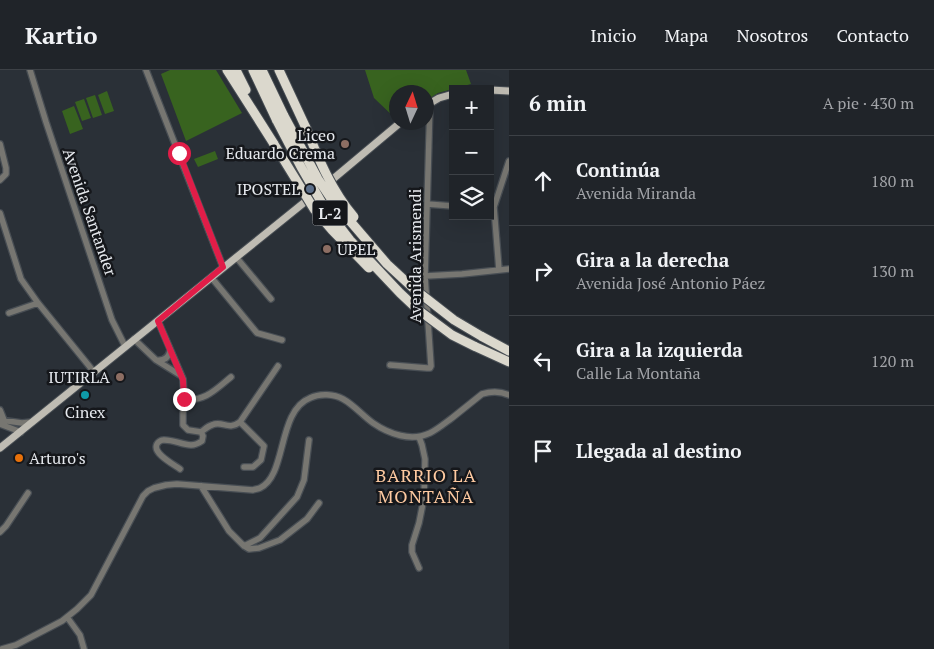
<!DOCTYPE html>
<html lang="es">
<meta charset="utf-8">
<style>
body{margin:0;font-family:"PT Serif",serif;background:#2d3035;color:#f1f3f6}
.controls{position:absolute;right:15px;top:15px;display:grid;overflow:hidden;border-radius:0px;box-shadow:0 5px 20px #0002}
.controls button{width:45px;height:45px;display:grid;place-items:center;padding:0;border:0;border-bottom:1px solid #3d4146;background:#202429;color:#f1f3f6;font:25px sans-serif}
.compass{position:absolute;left:389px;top:15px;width:45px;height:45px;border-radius:50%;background:#202429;box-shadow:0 5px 20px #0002;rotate:4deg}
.stop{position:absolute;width:15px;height:15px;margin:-11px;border:4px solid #e11d48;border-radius:50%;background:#fff}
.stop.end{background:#e11d48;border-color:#fff;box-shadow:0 1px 5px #0008}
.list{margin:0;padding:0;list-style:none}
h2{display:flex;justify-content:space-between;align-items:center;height:65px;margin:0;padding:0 20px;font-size:21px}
h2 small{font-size:16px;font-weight:400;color:#a2a4a8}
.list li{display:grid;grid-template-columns:32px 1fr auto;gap:15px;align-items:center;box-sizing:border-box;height:90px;padding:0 20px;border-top:1px solid #3d4146}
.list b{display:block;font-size:19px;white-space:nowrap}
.list p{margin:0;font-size:16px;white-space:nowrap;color:#a2a4a8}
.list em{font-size:16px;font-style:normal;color:#a2a4a8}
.icon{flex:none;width:28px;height:28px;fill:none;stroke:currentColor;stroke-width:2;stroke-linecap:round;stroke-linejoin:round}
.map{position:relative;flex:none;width:509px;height:579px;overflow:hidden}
header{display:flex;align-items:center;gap:30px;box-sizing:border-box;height:70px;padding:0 25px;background:#202429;border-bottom:1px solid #3d4146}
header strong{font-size:24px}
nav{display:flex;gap:28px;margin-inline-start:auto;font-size:18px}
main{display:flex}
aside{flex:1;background:#202429}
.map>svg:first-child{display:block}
.green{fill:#38631f}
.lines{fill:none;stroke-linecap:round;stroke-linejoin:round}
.minor-casing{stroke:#484e54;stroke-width:8}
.major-casing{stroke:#484e54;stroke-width:9}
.highway-casing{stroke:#484e54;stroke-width:11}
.minor{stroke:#777671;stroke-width:5.5}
.major{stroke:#bfbcb3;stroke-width:7}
.highway{stroke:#dbd8cd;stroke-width:9}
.highway-bridge-casing{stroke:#484e54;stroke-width:11;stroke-linecap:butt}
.highway-bridge{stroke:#dbd8cd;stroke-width:9}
.route{stroke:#e11d48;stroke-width:6}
.education-dot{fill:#8d6e63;stroke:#15171b;stroke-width:2}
.service-dot{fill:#5c6f8a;stroke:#15171b;stroke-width:2}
.culture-dot{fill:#0f9aa8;stroke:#15171b;stroke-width:2}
.food-dot{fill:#e8710a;stroke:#15171b;stroke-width:2}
.labels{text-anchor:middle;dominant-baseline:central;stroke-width:5;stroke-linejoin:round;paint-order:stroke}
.shield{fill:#15171b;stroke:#a7aaaf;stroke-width:1}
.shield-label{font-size:15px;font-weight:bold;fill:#e6e9ee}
.poi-label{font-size:16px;fill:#e6e9ee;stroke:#15171b;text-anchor:end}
.street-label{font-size:16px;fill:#e6e9ee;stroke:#15171b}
.neighbourhood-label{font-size:18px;letter-spacing:1px;fill:#fecaa1;stroke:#15171b}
</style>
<header>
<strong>Kartio</strong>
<nav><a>Inicio</a><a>Mapa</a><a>Nosotros</a><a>Contacto</a></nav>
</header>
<main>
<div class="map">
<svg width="509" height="579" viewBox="0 0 509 579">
<rect width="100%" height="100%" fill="#2a3037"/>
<path class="green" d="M170,0h46l26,43 -56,28 -25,-67z
M365,0h101l5,14 -33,9 -11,7v-8h-30l-1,27 -22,-21z
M107,21l7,20 -9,3 -7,-19z
M95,25l7,20 -9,3 -7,-20z
M84,29l7,19 -9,3 -7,-19z
M74,36l9,23 -13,5 -8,-23z
M215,81l3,8 -20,8 -4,-8z"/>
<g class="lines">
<defs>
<path id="minor" d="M30,0l16,52 66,198 13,26
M146,0l77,197
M0,74l6,24v6l-6,6
M427,134l26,2
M0,143l21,66 17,24 56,69
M236,187l35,42
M499,200l-5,-63 15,-46
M425,206l37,-2 47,-5
M211,207l46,56 25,7
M9,243l29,-10
M158,251l25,58 1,20 -1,15v11l5,5 13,2 2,4 -1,5c-3,2 -6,4 -11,4 -9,0 -19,-6 -28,-5 -2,0 -5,2 -6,4 -5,9 16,20 23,25
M134,269l22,21 24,15
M156,290c8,1 13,-2 14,-10
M390,295l37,3h3l1,-2 -6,-90 5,-173
M184,329c21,3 32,-10 47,-22
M0,340l4,10
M0,350l22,3 10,-1
M240,352l24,24 -3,14 -8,7h-9
M0,354l21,8
M201,362c3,-2 7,-6 11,-7 10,-5 16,6 28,-3l38,-56
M419,367l3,8 3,14 -1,39 -5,25 -7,22v7l7,16
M201,416l28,45 15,15 5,3 10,-1 21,-8 27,-21 12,-16
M0,462l6,-6 22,-33
M244,476l16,-8 37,-41 7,-17 5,-40
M67,547l13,18 4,14
M2,579l14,-4 46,-24 15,-12 14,-14 52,-99 5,-5 6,-3 12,-3 11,-1 76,6c2,-1 5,-1 7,-2 27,-12 17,-77 50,-90 10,-5 24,-4 33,1 11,6 20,17 30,24 16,11 38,19 57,10 8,-4 15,-10 22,-15 10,-8 20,-16 30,-24 10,-3 18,-3 27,1"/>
<path id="major" d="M490,20l19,1
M427,35l12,-7 14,-4
M327,114l74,-62
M0,378l311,-251"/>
<path id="highway" d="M227,0l47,74
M236,0l10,20
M253,0l24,51
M262,0l22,46
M279,0l27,58
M481,266l28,15
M474,276l35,16"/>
</defs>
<use href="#minor" class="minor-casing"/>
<use href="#major" class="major-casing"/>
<use href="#highway" class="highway-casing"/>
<use href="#minor" class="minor"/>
<use href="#major" class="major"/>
<use href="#highway" class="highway"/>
<defs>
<path id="highway-bridge" d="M284,46l34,63 14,21 55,64 26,24 41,32 27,16
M277,51l24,46 22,38 27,35 50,53 17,16 35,26 22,11
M306,58c13,32 26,63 48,89
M274,74l40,65 18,21 37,38"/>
</defs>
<use href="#highway-bridge" class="highway-bridge-casing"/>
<use href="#highway-bridge" class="highway-bridge"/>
</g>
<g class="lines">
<path class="route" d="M179,83l44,114 -65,54 25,59 1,19"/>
</g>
<g class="education-dot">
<circle cx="345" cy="74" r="5"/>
<circle cx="327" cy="179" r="5"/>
<circle cx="120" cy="307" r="5"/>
</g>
<circle class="service-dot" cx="310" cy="119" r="5"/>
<circle class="culture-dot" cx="85" cy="325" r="5"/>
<circle class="food-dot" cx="19" cy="388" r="5"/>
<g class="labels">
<rect class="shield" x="312.5" y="130.5" width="35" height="25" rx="4"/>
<g class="shield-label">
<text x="330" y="143">L-2</text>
</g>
<g class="poi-label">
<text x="335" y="65">Liceo<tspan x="335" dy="18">Eduardo Crema</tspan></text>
<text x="300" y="119">IPOSTEL</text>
<text x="337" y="179" text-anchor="start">UPEL</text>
<text x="110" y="307">IUTIRLA</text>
<text x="85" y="342" text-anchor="middle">Cinex</text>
<text x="29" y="388" text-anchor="start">Arturo's</text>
</g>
<g class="street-label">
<text transform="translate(90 142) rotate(71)">Avenida Santander</text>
<text transform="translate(415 186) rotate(-90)">Avenida Arismendi</text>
</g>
<g class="neighbourhood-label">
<text x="426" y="405">BARRIO LA<tspan x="426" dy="21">MONTAÑA</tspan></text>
</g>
</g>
</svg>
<div class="controls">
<button>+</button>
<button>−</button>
<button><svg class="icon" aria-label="layers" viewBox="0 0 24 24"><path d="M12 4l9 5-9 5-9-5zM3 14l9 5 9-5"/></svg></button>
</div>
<svg class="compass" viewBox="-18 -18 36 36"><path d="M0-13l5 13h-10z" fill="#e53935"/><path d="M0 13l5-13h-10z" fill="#a2a4a8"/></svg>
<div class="stop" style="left:179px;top:83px"></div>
<div class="stop end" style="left:184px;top:329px"></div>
</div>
<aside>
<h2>6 min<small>A pie · 430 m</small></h2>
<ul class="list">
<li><svg class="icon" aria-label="ahead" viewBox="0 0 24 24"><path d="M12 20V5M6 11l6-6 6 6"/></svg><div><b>Continúa</b><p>Avenida Miranda</p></div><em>180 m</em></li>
<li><svg class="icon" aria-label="right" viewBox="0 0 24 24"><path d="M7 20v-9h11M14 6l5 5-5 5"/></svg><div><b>Gira a la derecha</b><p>Avenida José Antonio Páez</p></div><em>130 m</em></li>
<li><svg class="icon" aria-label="left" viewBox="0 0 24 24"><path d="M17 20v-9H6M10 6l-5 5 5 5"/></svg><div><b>Gira a la izquierda</b><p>Calle La Montaña</p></div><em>120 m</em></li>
<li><svg class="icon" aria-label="arrive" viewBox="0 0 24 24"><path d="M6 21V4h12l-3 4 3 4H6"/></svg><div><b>Llegada al destino</b></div></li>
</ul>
</aside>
</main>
